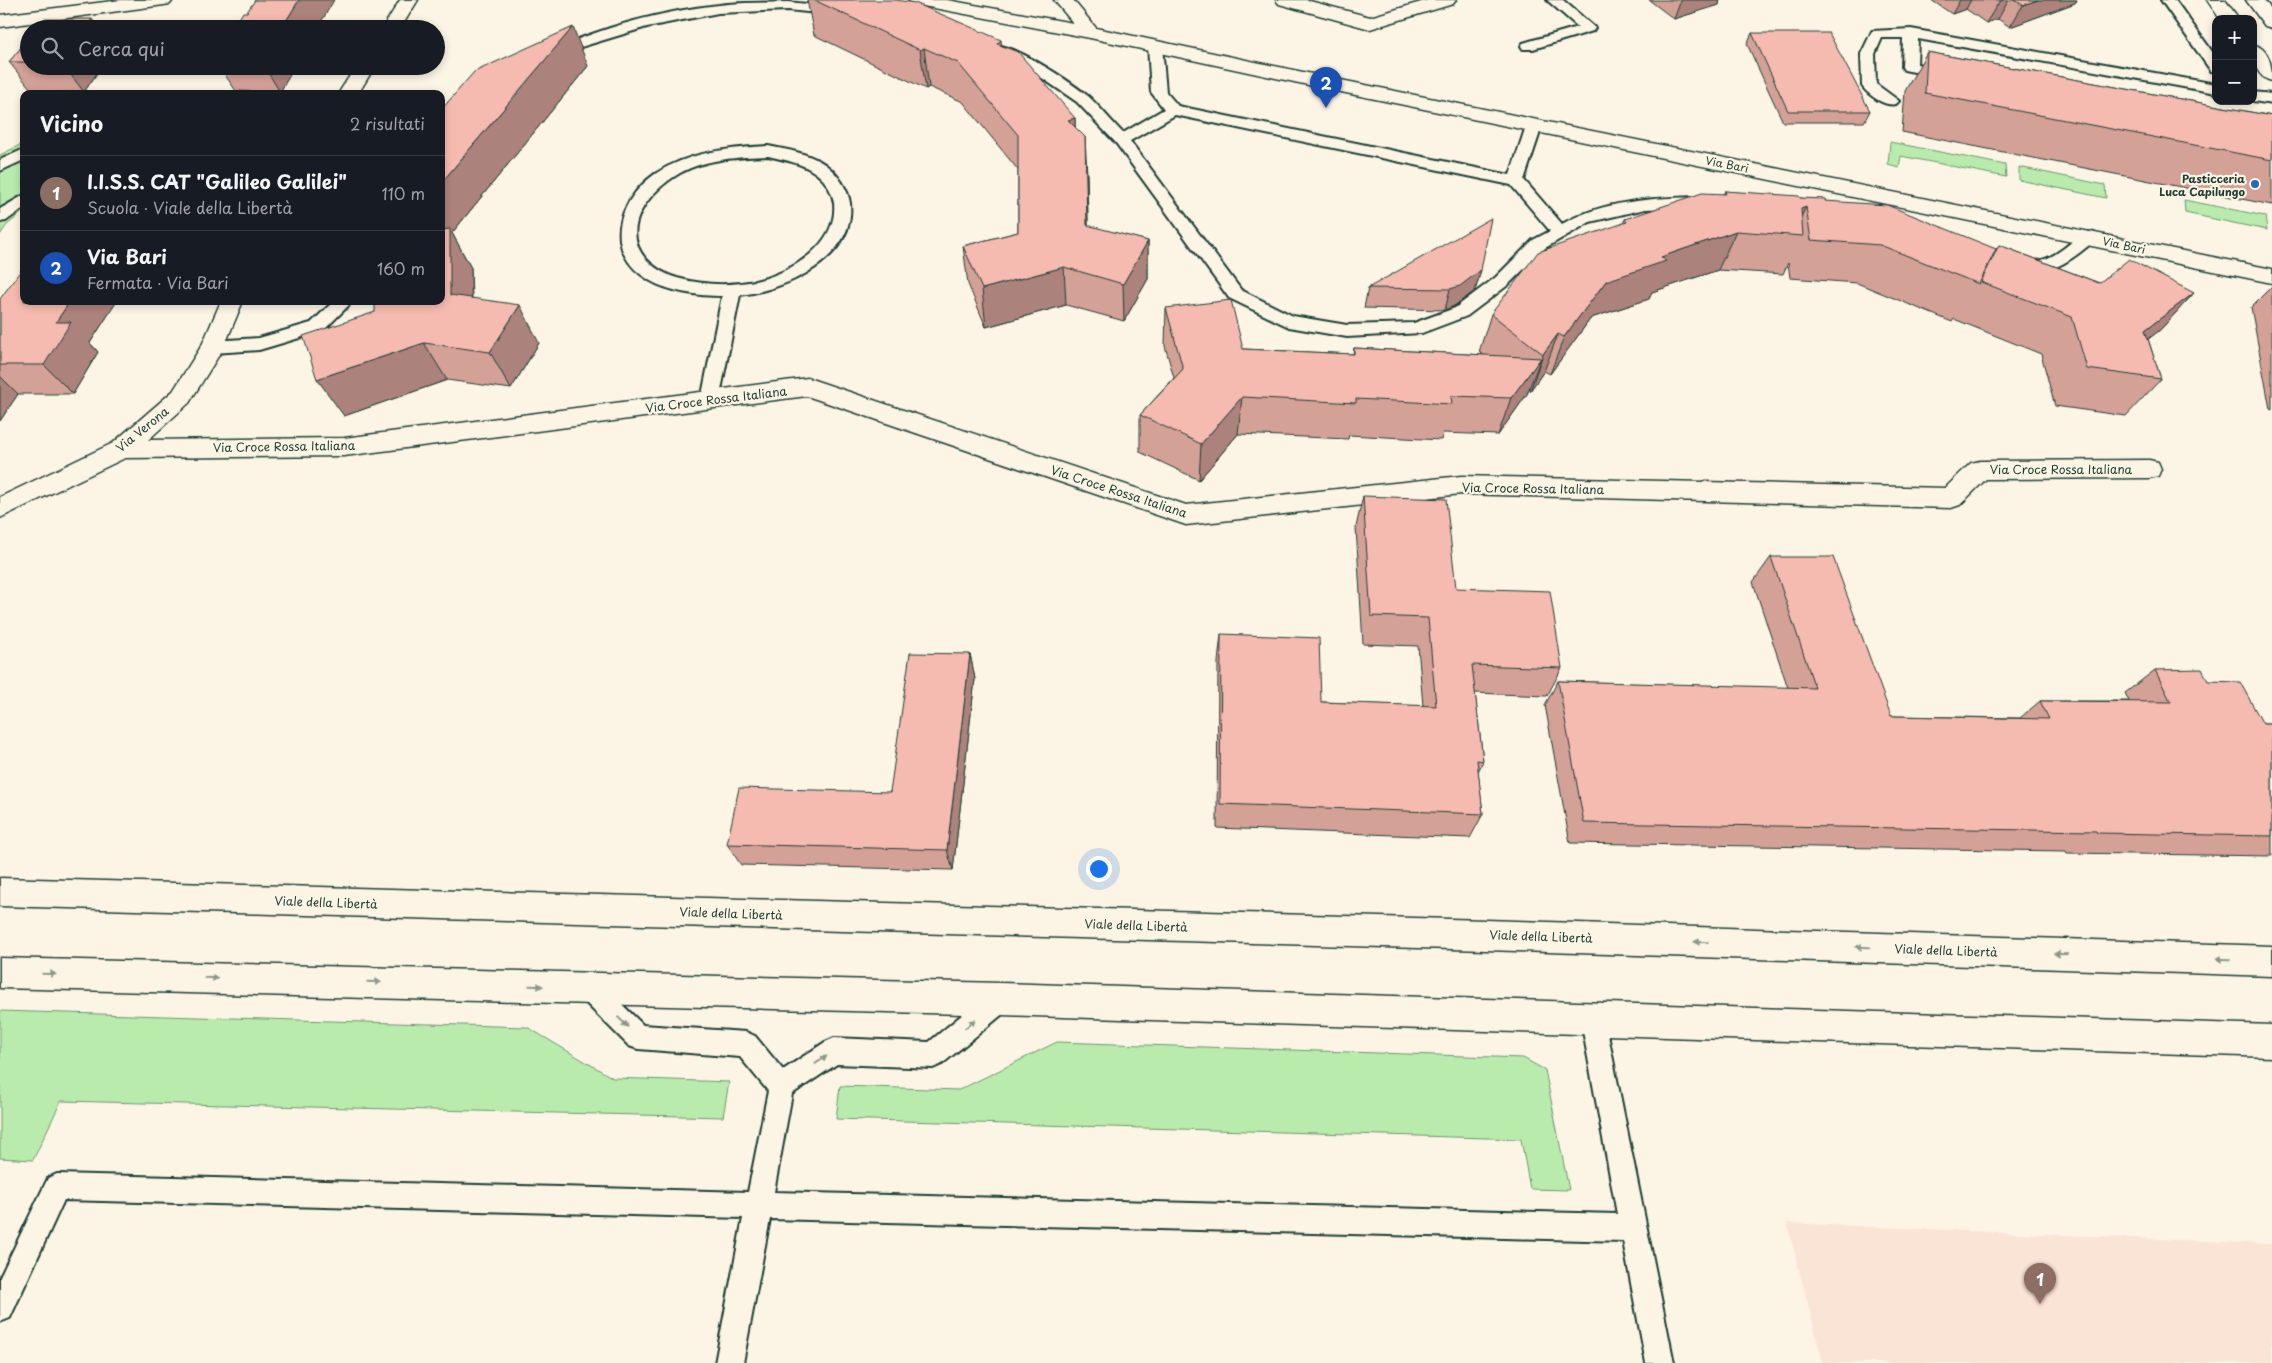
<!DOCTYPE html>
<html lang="it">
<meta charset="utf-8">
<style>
body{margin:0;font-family:"Playpen Sans",sans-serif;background:#20242c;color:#f1f3f6}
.controls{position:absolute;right:15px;top:15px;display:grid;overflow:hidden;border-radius:10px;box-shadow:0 2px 8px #0003}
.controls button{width:45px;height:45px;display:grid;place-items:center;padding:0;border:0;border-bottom:1px solid #363941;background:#171b24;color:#f1f3f6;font:25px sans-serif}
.you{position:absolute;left:1098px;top:868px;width:18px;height:18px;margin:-12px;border:4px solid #fff;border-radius:50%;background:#1a73e8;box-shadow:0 0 0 8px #1a73e833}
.badge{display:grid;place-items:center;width:32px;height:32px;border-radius:50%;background:#1f6fb2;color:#fff;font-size:16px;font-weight:700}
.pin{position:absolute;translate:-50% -41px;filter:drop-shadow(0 1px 2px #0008)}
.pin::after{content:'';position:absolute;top:26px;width:18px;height:15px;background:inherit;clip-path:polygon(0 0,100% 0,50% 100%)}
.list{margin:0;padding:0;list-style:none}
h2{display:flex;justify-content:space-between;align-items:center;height:65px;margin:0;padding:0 20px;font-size:21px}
h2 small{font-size:16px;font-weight:400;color:#9ea1a6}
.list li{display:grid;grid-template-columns:32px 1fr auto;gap:15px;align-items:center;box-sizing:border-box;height:75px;padding:0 20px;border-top:1px solid #363941}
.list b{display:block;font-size:19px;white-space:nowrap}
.list p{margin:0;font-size:16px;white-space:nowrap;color:#9ea1a6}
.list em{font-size:16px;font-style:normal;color:#9ea1a6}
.icon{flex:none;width:28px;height:28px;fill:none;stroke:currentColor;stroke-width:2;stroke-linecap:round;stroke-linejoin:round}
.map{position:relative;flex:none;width:2272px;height:1363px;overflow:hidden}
.search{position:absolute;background:#171b24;box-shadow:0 2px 8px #0003;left:20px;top:20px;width:425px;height:55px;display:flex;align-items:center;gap:12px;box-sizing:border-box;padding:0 18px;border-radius:28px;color:#9ea1a6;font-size:19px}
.panel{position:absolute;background:#171b24;box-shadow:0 2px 8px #0003;left:20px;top:90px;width:425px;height:215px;border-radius:10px}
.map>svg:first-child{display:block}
.built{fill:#fae4d5}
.green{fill:#b9ecac;stroke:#6c9470}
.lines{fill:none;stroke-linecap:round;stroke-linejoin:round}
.lane-casing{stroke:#1f3d34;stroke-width:4}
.street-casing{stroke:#1f3d34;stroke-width:3}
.secondary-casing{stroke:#1f3d34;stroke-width:3}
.lane{fill:#fcf5e5;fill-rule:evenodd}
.street{fill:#fcf5e5;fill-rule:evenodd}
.secondary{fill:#fcf5e5;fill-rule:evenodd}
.wall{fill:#d4a197;stroke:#1f3d34}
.shaded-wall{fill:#ac837b;stroke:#1f3d34}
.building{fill:#f6bbb0;stroke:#1f3d34}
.oneway{fill:#8e998c}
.poi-dot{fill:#1f6fb2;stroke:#fcf5e5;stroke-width:2}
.labels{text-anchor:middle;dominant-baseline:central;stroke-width:4.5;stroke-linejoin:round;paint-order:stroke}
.far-street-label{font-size:11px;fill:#1f3d34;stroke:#fcf5e5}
.far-poi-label{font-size:11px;font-weight:bold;fill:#1f3d34;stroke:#fcf5e5;text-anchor:end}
.street-label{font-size:12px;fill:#1f3d34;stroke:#fcf5e5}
</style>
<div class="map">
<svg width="2272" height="1363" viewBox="0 0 2272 1363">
<rect width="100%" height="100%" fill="#fcf5e5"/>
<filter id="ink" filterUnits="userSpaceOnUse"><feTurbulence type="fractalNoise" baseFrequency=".02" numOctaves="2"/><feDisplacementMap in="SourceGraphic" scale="10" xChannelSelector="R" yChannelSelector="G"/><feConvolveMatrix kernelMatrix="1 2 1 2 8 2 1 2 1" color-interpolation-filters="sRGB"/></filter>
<g filter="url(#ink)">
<path class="built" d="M1787,1223l485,21v119h-449z"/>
<path class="green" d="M1890,142l115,23 1,12 -105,-21 -2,12 -11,-3z
M24,143v68l-18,15 -6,9v-80z
M2019,167l86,18 1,13 -87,-18z
M2184,200l81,16 2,14 -82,-17z
M0,1011l527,16 86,51 116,4 -6,35 -662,-16 -28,59 -33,-2z
M1057,1042l466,16 22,12 24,120 -39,-1 -9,-50 -685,-20 4,-33 119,4z"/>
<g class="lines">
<defs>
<path id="lane" d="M1547,0h16l32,28 -2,3 -60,18h-10l-2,-3 2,-3 55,-16z
M2161,0h14l41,57v15l-5,-1z
M788,2l48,5 7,4 -7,4 -48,-5 -70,3 -71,14 -63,19 -31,13 -7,-4 2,-3c51,-24 114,-41 171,-47 22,-3 46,-2 69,-3z
M1911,29l305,55v9l-298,-54 -1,25 33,7 2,3 -2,3 -5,1 -41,-8 -2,-3 1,-29h-21l-7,16 1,30 23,17 -3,3c-11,3 -28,-9 -34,-18l-1,-32 11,-23z
M1155,42l7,4 4,46 12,14 332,69 16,-49 3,-3h10l3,3 -18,54 38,44c42,-24 92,-26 139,-27l6,1 2,4 -2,4 -6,1 -56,2 -55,13 -45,26 -37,37 -41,31 -45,17 -75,4 -58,-10 -60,-29 -113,-155 -39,-41 -51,-35 -33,-15 -2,-3 2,-3c18,-5 79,37 95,50 12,11 23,25 35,37l41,-24 -13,-17 -3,-46zM1175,115l336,70 39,46 -17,9 -37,37 -41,31 -41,15 -67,2 -54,-9 -52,-26 -111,-149z
M2253,92l19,2v10l-19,-3z
M768,146c20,4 41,7 58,19 12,9 22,24 24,38 6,56 -65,87 -110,92l-21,105 -3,5 -6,2 -6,-2 -3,-5 21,-104c-23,0 -53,-4 -73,-16 -47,-28 -32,-79 6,-106 33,-22 74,-26 113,-28zM768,156c17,4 35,7 49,18 9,7 15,17 17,29 4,42 -43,70 -79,78 -26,5 -53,4 -78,-3 -13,-4 -23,-10 -32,-20 -26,-32 6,-68 35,-85 26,-14 58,-16 88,-17z
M24,149v11l-24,11v-11z
M24,195v13l-18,13 -6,1v-13z
M2088,232l6,1 2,4 -2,4c-22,19 -49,39 -80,30l-2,-4 2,-4c9,-3 19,0 28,-3 15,-4 28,-17 40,-27z
M334,301h19l-30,30 -64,19 -46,3 -6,-2 -3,-4 3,-4 6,-2 46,-3 52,-15z
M588,976l9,4 46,45 103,7 9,4 28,34 42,-28 9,-4 95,4 63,-52 9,-3 9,3 3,9 -3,9 -68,56 -9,4 -96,-4 -45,30 -18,98 843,22 -36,-194 3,-9 9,-3 9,3 3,9 69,343h-28l-23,-122 -853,-22 -27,144h-28l28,-145 -679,-18 -54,118 -10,4v-45l48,-99 9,-4 691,18 20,-101 -28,-34 -102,-8 -9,-3 -50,-50 -3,-8 3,-8z"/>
<path id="street" d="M121,0h52l-3,4 -6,1 -164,22v-12z
M400,0h18l-18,29h-18z
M909,0h38l126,23 -19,-23h19l23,28 240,51 936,190v14l-936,-192 -246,-53 -172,-33 -6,-1z
M1276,0h30l64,17 58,-17h28l-3,4 -83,25 -91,-25z
M2207,0h18l14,19h-19z
M2246,0h18l8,10v18l-7,-2z
M2253,44c17,5 19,22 19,37 -17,-4 -19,-22 -19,-37z
M356,66h19l-17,28h-20z
M221,301h22l-19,46 -35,56 -41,37 196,-2 464,-60 378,127 275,-29 484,12 26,-25 9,-2 169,-1 9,2 3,7 -3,7 -9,2 -163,1 -26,26 -9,3 -490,-14 -275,31 -379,-129 -463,60 -219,2 -125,60v-21l113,-54 60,-52 29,-46z"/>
<path id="secondary" d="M0,878l1486,42 786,26v30l-786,-26 -1486,-44z
M0,958l1001,25 1271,42v32l-1271,-42 -1001,-27z"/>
</defs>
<use href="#lane" class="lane-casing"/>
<use href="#street" class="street-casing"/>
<use href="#secondary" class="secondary-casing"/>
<use href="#lane" class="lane"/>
<use href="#street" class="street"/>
<use href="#secondary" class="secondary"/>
</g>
<path class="wall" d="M807,0h7l188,46 73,72v9l12,48 1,51 60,15v38l-24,42 -58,-16 -80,22 -18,-43 -5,-38 55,-14v-62l-55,-68 -34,-15 -3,2 -112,-54z
M1649,0h71l-1,5 -45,14z
M1931,0h146l-2,3 -65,24 -12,-8 -12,4 -20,-14 -14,5z
M1752,33l118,78 -6,11h-81l-36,-78z
M29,38v28h73l-18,26 -50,1 -25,-31z
M1927,52l345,64v89l-370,-73 3,-41z
M219,66h76l-15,26 -44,-1z
M588,66l-136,167 19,35 1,30 67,45 -28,46 -64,-9 -103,36 31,-104 66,-202z
M1725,191l75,7 25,3 171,49 3,-5 100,38 95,10 -34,37 -12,9 13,40 -35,37 -71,-10 -14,-52 -87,-35 -2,3 -95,-39 -67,-5 -2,-15 -5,11 -65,-4 -66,22 -3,7 -58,19 -41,56 -6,-3 -14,20 -1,-1 -2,4 -29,41 -55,-2 -2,7 -92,-5 -1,4 -110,-5 -39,46 -59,-28v-37l34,-37 -9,-32 1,-38 77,41 110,5 1,-6 130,7 -5,-3 12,-38 132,-91 2,-4 98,-25z
M1481,270l-6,21 -21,15 -9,4 -81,-2 4,-20z
M2272,286v124l-2,-1 -19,-102z
M0,299l24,2h93l-27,42 8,9 -25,42h-55l-18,27z
M1363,496l93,92 106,80 -15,28 -72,-3 8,68 -5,11 5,42 -13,24 -253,-10 1,-166 3,-28 100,68 102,4 -5,-60 -55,-2 -7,-117z
M1771,557l120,159 129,2 20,-17h89l-4,-8 30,-23 53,11 55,43h9v132l-205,-3 -1,-2 -496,-8 -25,-138 13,-24 230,7 -35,-106z
M970,654l5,25 -22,191 -212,-5 -14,-21 163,-52z"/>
<path class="shaded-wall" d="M299,0h35l-17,29h-36z
M1681,0h39l-1,5 -45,14z
M1960,0h11l-5,9 -14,5z
M2003,0h6l-11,19 -12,4 13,-21z
M2038,0h39l-2,3 -65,24 13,-22z
M92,19l7,10h-14z
M573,27l15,39 -136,167 19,35 1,65 -22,-38 -9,-48v-64z
M1001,40l4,38 -8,-34z
M924,48l5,39 -3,2 -6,-39z
M64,66h38l-18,26z
M264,66h31l-15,26z
M1075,118l1,38 -8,-36z
M1085,137l2,38 2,89 -2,-39z
M1806,207l-14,28 9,-26z
M1736,231l-18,39 -66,22 -3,7 -58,19 -41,56 14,-37 42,-56 55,-24z
M1148,241v38l-24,42 -1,-37z
M1064,267l2,38 -80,22 -4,-38z
M1481,270l-6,21 -21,15 -9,4 5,-21z
M2194,293l-34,37 -48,37 33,-37z
M70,301h47l-27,42 8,9 -25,42 -29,-29 12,-43z
M520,305l19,38 -28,46 -21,-37z
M1558,334l-14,37 -14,20 13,-37z
M424,343l23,37 -103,36 -27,-37z
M1541,358l-14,36 -29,41 13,-37z
M0,376l18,18 -18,27z
M1242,397l-4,37 -39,46 2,-36z
M970,654l5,25 -22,191 -6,-20z"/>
<path class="building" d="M255,0h44l-18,29h-48l10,-17h4z
M814,0h82l19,3 86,37 -4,4 21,8 57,66 -7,2 17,17 2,88 61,16 -25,43 -59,-17 -82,22 -19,-43 55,-14v-97l-60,-72 -34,-15 -4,2z
M2014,0h24l-15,5z
M44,19h48l-7,10h-49z
M573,27l-132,156v-73l33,-38z
M1752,33h77l41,78h-82z
M29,38v24h-20z
M1927,52l345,64v44l-347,-67z
M1725,191l74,5 1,2 26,1 -1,2 62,4 109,44 -17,35 -99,-39 -69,-5 -5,-33 -5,2 2,27 -67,-5 -75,26 5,4 -60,20 -42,56 -6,-3 -15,20 -52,-40 47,-62 89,-30 -2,-3 77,-26 24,1z
M1491,218l-10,52 -21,16 -10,3 -82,-1z
M450,229v66l70,10 -30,47 -66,-9 -107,36 -14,-43 72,-24v-11h66v-71z
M1999,245l100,38 30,-24 65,34 -49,37 16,49 -74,-10 -15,-52 -91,-35z
M24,266v35h46l-14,21h15l-27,43h-44v-66z
M1231,300l12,49 111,5v-6l187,10 -30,40 -60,-2 1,8 -96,-5v4l-114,-6 -41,47 -61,-29 43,-46 -17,-61z
M1363,496l83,3 10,89 94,3 12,77 -90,-3 11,96 -6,-1 6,54 -263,-10 1,-170 98,4 2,64 115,4 -8,-88 -57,-2z
M1771,557h62l58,159 158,3 -9,-18 131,1 -16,-32 47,-1 6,12 32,1 23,42h9v112l-175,-3 -1,-2 -512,-8 -26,-142 257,7z
M910,653l60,1 -23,196 -220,-6 12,-56 151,4z"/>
<defs><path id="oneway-solid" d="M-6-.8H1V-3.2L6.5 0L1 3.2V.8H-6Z" transform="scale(1.25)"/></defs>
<g class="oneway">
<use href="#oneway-solid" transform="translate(1701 942) rotate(-178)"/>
<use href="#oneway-solid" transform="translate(1863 947) rotate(-178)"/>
<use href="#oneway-solid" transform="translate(2061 954) rotate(-178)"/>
<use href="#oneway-solid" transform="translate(2223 959) rotate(-178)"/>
<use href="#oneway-solid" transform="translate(49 974) rotate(1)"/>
<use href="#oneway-solid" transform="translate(211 978) rotate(1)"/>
<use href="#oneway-solid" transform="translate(374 982) rotate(1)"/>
<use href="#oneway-solid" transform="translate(536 986) rotate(1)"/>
<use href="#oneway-solid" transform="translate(623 1022) rotate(44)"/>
<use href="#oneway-solid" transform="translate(970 1024) rotate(-40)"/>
<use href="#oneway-solid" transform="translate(821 1060) rotate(-34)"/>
</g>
</g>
<circle class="poi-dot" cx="2255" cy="184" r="5"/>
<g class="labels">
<g class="far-street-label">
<text transform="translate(1727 164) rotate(11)">Via Bari</text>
<text transform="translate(2124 245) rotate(12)">Via Bari</text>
</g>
<g class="far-poi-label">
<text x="2245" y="178">Pasticceria<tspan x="2245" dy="13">Luca Capilungo</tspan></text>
</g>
<g class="street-label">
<text transform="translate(716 399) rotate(-7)">Via Croce Rossa Italiana</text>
<text transform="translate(142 429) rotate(-39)">Via Verona</text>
<text transform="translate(284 446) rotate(-1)">Via Croce Rossa Italiana</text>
<text x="2061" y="469">Via Croce Rossa Italiana</text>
<text transform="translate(1533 488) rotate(1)">Via Croce Rossa Italiana</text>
<text transform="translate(1119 491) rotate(18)">Via Croce Rossa Italiana</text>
<text transform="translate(326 902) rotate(2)">Viale della Libertà</text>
<text transform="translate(731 913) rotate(2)">Viale della Libertà</text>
<text transform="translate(1136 925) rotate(2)">Viale della Libertà</text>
<text transform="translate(1541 936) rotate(2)">Viale della Libertà</text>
<text transform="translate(1946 950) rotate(2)">Viale della Libertà</text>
</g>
</g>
</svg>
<div class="controls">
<button>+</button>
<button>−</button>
</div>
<div class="you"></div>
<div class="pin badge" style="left:2040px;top:1304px;background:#8d6e63">1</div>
<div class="pin badge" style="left:1326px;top:108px;background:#1a4fb4">2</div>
<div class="search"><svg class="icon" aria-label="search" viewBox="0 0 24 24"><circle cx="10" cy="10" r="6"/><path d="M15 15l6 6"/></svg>Cerca qui</div>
<section class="panel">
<h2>Vicino<small>2 risultati</small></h2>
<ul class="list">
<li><span class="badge" style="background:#8d6e63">1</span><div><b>I.I.S.S. CAT &quot;Galileo Galilei&quot;</b><p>Scuola · Viale della Libertà</p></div><em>110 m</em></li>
<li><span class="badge" style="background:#1a4fb4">2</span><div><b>Via Bari</b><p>Fermata · Via Bari</p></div><em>160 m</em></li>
</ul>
</section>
</div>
